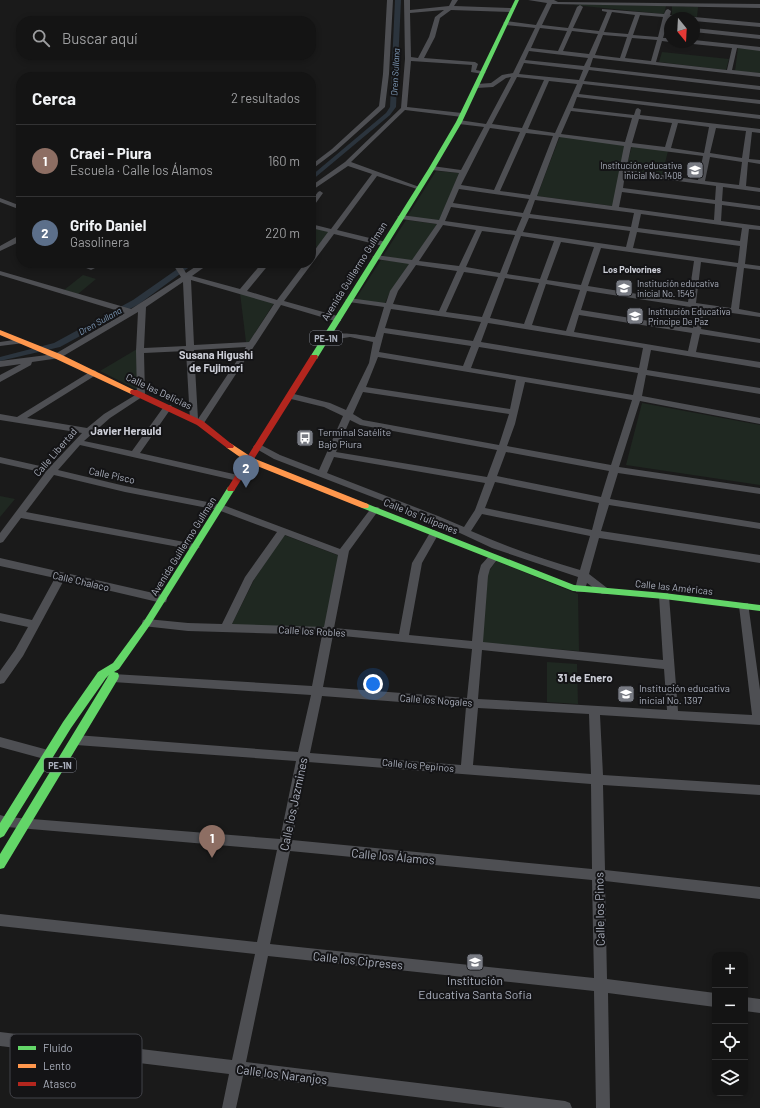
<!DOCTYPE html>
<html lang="es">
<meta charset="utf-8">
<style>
body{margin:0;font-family:Barlow,sans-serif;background:#1d1d1d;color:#f1f3f6}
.controls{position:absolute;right:12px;bottom:12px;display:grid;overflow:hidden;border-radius:8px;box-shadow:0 2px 6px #0003}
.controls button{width:36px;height:36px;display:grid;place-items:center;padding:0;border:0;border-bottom:1px solid #333334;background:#141414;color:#f1f3f6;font:20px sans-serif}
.compass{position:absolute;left:664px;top:12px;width:36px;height:36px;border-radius:50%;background:#141414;box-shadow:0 2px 6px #0003;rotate:162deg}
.you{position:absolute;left:373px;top:684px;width:14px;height:14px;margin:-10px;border:3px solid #fff;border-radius:50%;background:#1a73e8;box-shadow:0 0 0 6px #1a73e833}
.badge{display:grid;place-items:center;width:26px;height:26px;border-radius:50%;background:#787b83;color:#fff;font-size:13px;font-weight:700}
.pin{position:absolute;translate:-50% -33px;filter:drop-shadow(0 1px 2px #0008)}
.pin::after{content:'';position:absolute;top:21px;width:14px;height:12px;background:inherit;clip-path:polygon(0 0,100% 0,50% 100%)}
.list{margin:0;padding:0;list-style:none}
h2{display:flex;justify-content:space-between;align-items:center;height:52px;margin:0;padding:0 16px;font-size:17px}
h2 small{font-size:13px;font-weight:400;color:#9d9ea0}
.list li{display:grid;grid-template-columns:26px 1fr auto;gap:12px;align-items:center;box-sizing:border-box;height:72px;padding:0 16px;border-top:1px solid #333334}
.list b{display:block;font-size:15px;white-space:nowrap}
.list p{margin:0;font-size:13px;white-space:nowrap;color:#9d9ea0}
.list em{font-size:13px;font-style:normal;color:#9d9ea0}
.icon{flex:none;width:22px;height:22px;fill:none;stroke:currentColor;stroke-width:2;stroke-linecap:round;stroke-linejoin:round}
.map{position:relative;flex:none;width:760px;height:1108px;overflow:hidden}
.search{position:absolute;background:#141414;box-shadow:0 2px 6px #0003;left:16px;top:16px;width:300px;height:44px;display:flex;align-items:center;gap:10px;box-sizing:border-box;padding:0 14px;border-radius:16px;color:#9d9ea0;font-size:15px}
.panel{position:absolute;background:#141414;box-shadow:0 2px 6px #0003;left:16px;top:72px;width:300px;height:196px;border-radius:16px}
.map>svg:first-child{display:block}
.green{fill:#1f2821}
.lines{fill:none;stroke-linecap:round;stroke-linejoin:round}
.canal{fill:#2b343d;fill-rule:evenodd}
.street{fill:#4e4f53;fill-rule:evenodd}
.fast{fill:#63d668;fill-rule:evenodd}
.slow{fill:#ff974d;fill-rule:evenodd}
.jam{fill:#b3261e;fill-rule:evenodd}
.labels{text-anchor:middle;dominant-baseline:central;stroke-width:4;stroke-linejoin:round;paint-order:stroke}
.far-water-label{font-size:9px;font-style:italic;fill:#7f9bb9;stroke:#141416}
.far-poi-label{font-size:9px;fill:#aaafbc;stroke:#141416;text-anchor:start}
.far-neighbourhood-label{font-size:9px;font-weight:bold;fill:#ccced7;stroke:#141416}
.shield{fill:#141416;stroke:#7d808a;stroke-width:1}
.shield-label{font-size:9px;font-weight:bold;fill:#aaafbc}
.street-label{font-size:10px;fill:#aaafbc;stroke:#141416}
.poi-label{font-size:10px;fill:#aaafbc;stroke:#141416;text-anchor:start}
.neighbourhood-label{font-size:11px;font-weight:bold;fill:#ccced7;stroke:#141416}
.near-street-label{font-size:12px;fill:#aaafbc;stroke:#141416}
.near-poi-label{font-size:12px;fill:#aaafbc;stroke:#141416}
.key{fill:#141416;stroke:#414248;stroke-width:1}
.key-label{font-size:11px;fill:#aaafbc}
</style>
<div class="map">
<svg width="760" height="1108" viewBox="0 0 760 1108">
<rect width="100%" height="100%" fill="#1a1a1a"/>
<path class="green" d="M582,4l84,2 -2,8 -91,-9z
M672,6l26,1 -1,10 -25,-2z
M738,48l22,2v23l-25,-2z
M662,52l67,7 -3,11 -67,-8z
M560,136l66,9 -13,61 -76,-10z
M632,146l36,5 -6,24 -37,-4z
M436,171l23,2 -19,48 -33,-4z
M406,220l31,4 -25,37 -29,-5z
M311,227l19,5 -11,15 -8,-1z
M381,260l30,3 -21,29 -5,11 -30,-3z
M83,275l13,4 -18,15 -14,-4z
M240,293l34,10 -25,39h-3z
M137,349l1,41 -38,-19z
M642,403l118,22v60l-134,-20z
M0,496l15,3 -15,18z
M284,535l56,21 -14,72 -95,-2 24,-48z
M496,561l82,33 1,57 -97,-8 6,-70z
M547,662l30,2 1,40 -31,-2z"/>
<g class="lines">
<path class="canal" d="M395,0h6l-5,107 -6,8 -79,66v-5l75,-63 4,-6z
M186,263h9l-56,41 -79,43 -60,14v-4l54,-14 79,-43z"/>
<path class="street" d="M387,0h6l-4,74 -4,33 -49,44 -25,19v-5l21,-16 47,-43 4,-32z
M404,0h6v10l39,-4 3,-6h6l-4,6 57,2 3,2 -3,2 -60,-2 -11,8 -5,19 -11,21 51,4 3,2 -2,6 10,2 -3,2 -12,-2 1,-7 -61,-4 -4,46 55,6 3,2 -3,2 -57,-7 -54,52 71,26 -5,1 -40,-13 -40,54 49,12v4h-3l-49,-12 -50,67 57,16v4h-6l-54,-16 -77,118 -4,3 -3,-1 -1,-3h-5l-1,-2 -4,-69 -42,2 1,42 -35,23 -26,23 48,10 33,-46h6l1,2 -32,46 98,22 5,3 -2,2 -3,1 -158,-36 -22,25 67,16 98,19 117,44 32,-42h6l2,2 -2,2 -29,40 -15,77 65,6 13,-71 19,-32 3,-1 5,3 -17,30 -13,72 63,6 6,-65 3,-11 9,-10 4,-1 5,3 -9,12 -2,7 -5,66 180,18 -4,-64 1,-3h8l1,3 9,115 74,4 -13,-109 1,-3h8l12,87v35l-160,-10 3,60 157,10v10l-157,-10 2,85 155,17v12l-155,-18 2,98 108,14v14l-107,-14 2,115h-14l-2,-117 -326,-35 -22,106 319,39 5,2 2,5h-67l-262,-32 -7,32h-14l7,-34 -229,-28v-14l232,28 23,-106 -255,-28v-12l257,28 20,-92 -270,-23 -7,-2v-10l7,2 273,22 16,-78 -220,-16 -4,-2 -2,-3 2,-3 4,-2 222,17 13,-57 -198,-13 -4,-1 -2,-3 2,-3 4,-1 199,12 10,-51 -134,-4 -45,-5 -1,-3 1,-3 4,-1 41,4 34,1 23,-47 32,-45 -59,-22 -93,-18 -71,-17 -28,37 169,32 5,3 -5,3 -174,-32 -18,24 -3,1v-10l45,-60 -45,-10v-6l49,11 33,-35 -82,-13v-6l17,3 76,-47 3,1 1,2 -1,2 -69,43 60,10 17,-14 33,-20 -1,-43 2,-39 -78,46 -28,4 -1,3 -31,17v-7l21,-11 -21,3v-6l55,-7 70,-41 -125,-38v-4l131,38 50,-32 -7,-11 -6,-3h12l6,10 15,-10h9l-18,13 48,13 22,-26h8l-23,28 30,9 28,-37h6v-8l17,-23 -17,-4v-4l20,5 41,-55 -24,-8 -37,25v-5l34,-24 56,-54 4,-49zM444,10l-9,7 -6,20 -11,21 -7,-1 -1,-44zM191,280l83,24 -25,38 -55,3zM183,282l3,64 -42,2 2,-41zM246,347l-48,72 -4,-69zM285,535l53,20 -14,72 -92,-3 21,-43zM333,635l139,14 -5,49 -144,-11zM482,650l182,19 3,41 -189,-11zM322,696l144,11 -5,58 -151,-12zM478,708l111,6 2,60 -118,-9zM308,762l283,22 1,85 -300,-29zM290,851l302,29 2,98 -324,-34z
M528,0h26l4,2 202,2v4l-208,-4 -10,21 26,3 9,-21 3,-2 3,2 -10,21 26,3 8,-19 -5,-1v-2l62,5 2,-4 2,-1 3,2 -1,4 20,3h-21l-6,20h7v4l-8,-1 -6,21 71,8 5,-22 -39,-4 -3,-2h4v-2l66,7v4l-23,-3 -5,22 28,3v4l-167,-19 -3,9 170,19v4l-171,-20 -5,11 176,19v4l-177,-20 -4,10 181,21v4l-183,-22 -4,11 61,7 2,-6 2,-1 3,2 -1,5 120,14v4l-8,-1 -3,27 11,1v4l-12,-2 -2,24 14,2v4l-37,-5 -1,14 38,5v4l-38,-5 -1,16 39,5v4l-11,-1 -4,35 15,2v4l-16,-2 -5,41 21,4v4l-56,-8 -3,20 59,10v4l-60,-9 -4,18 64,10v6l-109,-18 -4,20 113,18v6l-114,-19 -4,21 118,22v6l-120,-23 -21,66 141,21v6l-142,-21 -8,26 150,24v6l-151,-24 -8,26 159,24v8l-161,-25 -10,36 22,17 -1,3h-8l-15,-11 -3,9h-8l-1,-3 3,-12 -86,-29 -60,-28 -158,-61 -21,-12 2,-2h6l19,10 39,15 24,-54 -19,-9 -37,-9 -1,-2 4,-3 40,10 16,7 23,-47 4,-21 -23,-5 -25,4 -4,-2c11,-10 40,-4 54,-2l9,-30 -35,-5 -4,-2 4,-2 37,5 4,-12 19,-27 -33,-5 -4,-2 4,-2 36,5 25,-36 -36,-5 -4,-2 4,-2 38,5 20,-47 -27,-3 -3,-2 3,-2 29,4 23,-43 -25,-3 -3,-2 3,-2 27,4 25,-47 -5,1 -13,9 -16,1 -3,-2 3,-2 14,-1 11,-8 11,-2 22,-45 -29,-3 -3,-2 3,-2 30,4 11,-22zM612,12l23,3 -7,19 -24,-2zM640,15l23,2 -5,20 -25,-2zM540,28l27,3 -9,20 -27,-3zM572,31l26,3 -9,20 -26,-3zM603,35l24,2 -7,21 -25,-3zM632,38l25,2 -6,21 -26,-3zM529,51l59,7 -4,8 -59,-6zM524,63l59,7 -4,10 -60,-6zM517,77l27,3 -22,48 -30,-4zM549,81l28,3 -22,49 -27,-4zM571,111l61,7 -7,24 -64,-8zM639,119l33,4 -7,24 -33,-4zM678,123l31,4 -5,26 -33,-5zM490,128l30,4 -26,58 -33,-5zM716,128l30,3 -4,27 -32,-5zM526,133l27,3 -23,59 -30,-4zM559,137l65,9 -12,60 -75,-10zM631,147l72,9 -5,24 -72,-10zM710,157l32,5 -3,23 -34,-4zM625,174l91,12 -1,14 -92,-12zM459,189l70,10 -6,14 -70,-10zM622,192l93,12 -1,16 -95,-13zM535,200l99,13 -3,14 -101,-13zM451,207l71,10 -6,14 -71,-10zM641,214l101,14 -2,13 -102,-13zM529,218l101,13 -4,16 -103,-15zM443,225l33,5 -17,36 -40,-5zM482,231l33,4 -15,38 -34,-6zM637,232l103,14 -2,17 -105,-15zM521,236l33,5 -14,38 -33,-5zM561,242l33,5 -13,38 -34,-5zM601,248l93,13 -6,41 -100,-16zM701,262l36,5 -6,41 -35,-5zM416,265l41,6 -18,40 -46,-7 5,-13zM464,272l34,5 -16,40 -36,-5zM505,278l34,5 -15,41 -34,-6zM546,284l34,6 -14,41 -34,-6zM587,291l110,17 -4,20 -112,-18zM391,309l90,13 -8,19 -88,-13zM579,315l113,18 -4,18 -114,-19zM488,323l155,25 -4,20 -158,-26zM384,333l87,13 -8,20 -84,-14zM479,347l159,26 -5,22 -162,-27zM378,357l138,23 -6,29 -144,-22zM525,382l107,18 -21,65 -104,-19 8,-22zM363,392l146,22 -10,31 -136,-25 -10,-6zM350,420l10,5 137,25 -10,27 -151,-25zM506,452l103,19 -8,26 -104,-21zM334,457l151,26 -10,27 -11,17 -26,-11 -111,-43zM495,482l104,21 -7,27 -107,-22zM482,514l108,22 -10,34c-37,-11 -73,-23 -109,-39z
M694,17l66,6v4l-66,-6v-3h-2z
M694,28l66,7v4l-66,-7z
M320,191l3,2 -10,14 -2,1v-7l7,-9z
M0,198l21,8v4l-21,-8z
M18,236h3v5l-21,10v-5z
M74,263h11l10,5 -4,2z
M21,339l4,2 -1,2 -24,3v-4z
M0,558l162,37 4,1 1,3 -1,3 -4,1 -98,-23 -41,76 -19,27 -4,1v-13l15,-21 13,-23 -28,-6v-8l32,7 23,-42 -55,-12z
M0,737l48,13 4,2 2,3 -2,3 -4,2 -48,-13z
M745,997l15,2v14l-15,-2z"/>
<path class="fast" d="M515,0h4l-57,122 -27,46 -117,189 -1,2h-6l-1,-2 119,-189 27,-46z
M231,486l4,3 -85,136 -31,44 -5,3 4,1 1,3 -1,3 -114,189 -4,1v-15l109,-179 -3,3 -35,50 -67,108 -4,2v-15l63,-101 35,-50 15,-9 31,-42 84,-134z
M365,503l209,82 90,8 96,12v6l-96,-12 -91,-8 -211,-83 -1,-2z"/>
<path class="slow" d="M0,330l60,24 78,38 -4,2h-3l-77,-36 -54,-23z
M230,443l23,15 115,46 1,2 -1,2h-6l-115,-46 -20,-14 -1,-2 1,-2z"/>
<path class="jam" d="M311,355h6l1,2 -84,134h-6l-1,-2z
M131,390h6l66,31 31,25 -1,2h-6l-30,-23 -66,-31 -1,-2z"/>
</g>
<defs>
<symbol id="school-square" viewBox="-11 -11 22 22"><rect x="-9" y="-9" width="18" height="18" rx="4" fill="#787b83" stroke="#141416"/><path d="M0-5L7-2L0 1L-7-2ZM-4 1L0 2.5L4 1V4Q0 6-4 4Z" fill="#fff"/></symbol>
<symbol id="bus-square" viewBox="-11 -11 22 22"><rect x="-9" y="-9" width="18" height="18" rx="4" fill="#787b83" stroke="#141416"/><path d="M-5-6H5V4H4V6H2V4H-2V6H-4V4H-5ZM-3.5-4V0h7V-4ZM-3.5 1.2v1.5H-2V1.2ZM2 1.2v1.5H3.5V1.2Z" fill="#fff"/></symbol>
</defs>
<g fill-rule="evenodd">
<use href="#school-square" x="685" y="160" width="20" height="20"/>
<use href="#school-square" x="614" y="278" width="20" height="20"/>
<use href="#school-square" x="625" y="306" width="20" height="20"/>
<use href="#bus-square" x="295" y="428" width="20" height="20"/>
<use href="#school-square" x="616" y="684" width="20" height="20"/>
<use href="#school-square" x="465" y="952" width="20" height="20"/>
</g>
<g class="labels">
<g class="far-water-label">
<text transform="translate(395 72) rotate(-87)">Dren Sullana</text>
<text transform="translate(100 321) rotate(-29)">Dren Sullana</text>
</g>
<g class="far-poi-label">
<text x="682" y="165" text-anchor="end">Institución educativa<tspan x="682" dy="10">inicial No. 1408</tspan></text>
<text x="637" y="283">Institución educativa<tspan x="637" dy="10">inicial No. 1545</tspan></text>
<text x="648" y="311">Institución Educativa<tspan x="648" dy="10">Principe De Paz</tspan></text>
</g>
<g class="far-neighbourhood-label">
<text x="632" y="269">Los Polvorines</text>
</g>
<g class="shield">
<rect x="310" y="331" width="32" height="14" rx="3"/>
<rect x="44" y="758" width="32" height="14" rx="3"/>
</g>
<g class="shield-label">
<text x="326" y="338">PE-1N</text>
<text x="60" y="765">PE-1N</text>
</g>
<g class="street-label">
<text transform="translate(354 271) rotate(-58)">Avenida Guillermo Gullman</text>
<text transform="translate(159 391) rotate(25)">Calle las Delicias</text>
<text transform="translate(55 452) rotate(-49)">Calle Libertad</text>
<text transform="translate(112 475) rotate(12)">Calle Pisco</text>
<text transform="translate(421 516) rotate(22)">Calle los Tulipanes</text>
<text transform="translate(183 546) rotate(-58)">Avenida Guillermo Gullman</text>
<text transform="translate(81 581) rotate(13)">Calle Chalaco</text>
<text transform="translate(674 587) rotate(6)">Calle las Américas</text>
<text transform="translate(312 631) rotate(3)">Calle los Robles</text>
<text transform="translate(436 700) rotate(4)">Calle los Nogales</text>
<text transform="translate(418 765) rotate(5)">Calle los Pepinos</text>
</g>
<g class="poi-label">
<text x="318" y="432">Terminal Satélite<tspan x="318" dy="12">Bajo Piura</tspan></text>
<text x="639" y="688">Institución educativa<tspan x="639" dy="12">inicial No. 1397</tspan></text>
</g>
<g class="neighbourhood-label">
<text x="216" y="354">Susana Higushi<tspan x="216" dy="13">de Fujimori</tspan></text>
<text x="126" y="430">Javier Herauld</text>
<text x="585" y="677">31 de Enero</text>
</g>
<g class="near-street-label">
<text transform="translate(293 804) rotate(-78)">Calle los Jazmines</text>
<text transform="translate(393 856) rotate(5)">Calle los Álamos</text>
<text transform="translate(599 909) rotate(-91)">Calle los Pinos</text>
<text transform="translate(358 960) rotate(6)">Calle los Cipreses</text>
<text transform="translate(282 1074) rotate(7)">Calle los Naranjos</text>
</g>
<g class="near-poi-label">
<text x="475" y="980">Institución<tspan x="475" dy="14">Educativa Santa Sofia</tspan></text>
</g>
</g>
<rect x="10" y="1034" width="132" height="64" rx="6" class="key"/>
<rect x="18" y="1046" width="18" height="4" fill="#63d668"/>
<rect x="18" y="1064" width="18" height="4" fill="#ff974d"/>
<rect x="18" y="1082" width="18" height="4" fill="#b3261e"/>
<g class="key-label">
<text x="43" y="1052">Fluido</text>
<text x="43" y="1070">Lento</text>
<text x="43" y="1088">Atasco</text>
</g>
</svg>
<div class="controls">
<button>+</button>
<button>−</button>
<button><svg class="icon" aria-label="locate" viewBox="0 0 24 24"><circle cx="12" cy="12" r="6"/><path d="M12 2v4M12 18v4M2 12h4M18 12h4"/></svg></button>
<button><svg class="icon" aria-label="layers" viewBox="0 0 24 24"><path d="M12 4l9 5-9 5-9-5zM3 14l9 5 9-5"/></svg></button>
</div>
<svg class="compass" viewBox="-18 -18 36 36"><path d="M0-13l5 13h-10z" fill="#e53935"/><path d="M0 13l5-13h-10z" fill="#9d9ea0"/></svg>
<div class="you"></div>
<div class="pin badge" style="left:212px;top:858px;background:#8d6e63">1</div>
<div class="pin badge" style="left:246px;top:488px;background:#5c6f8a">2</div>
<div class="search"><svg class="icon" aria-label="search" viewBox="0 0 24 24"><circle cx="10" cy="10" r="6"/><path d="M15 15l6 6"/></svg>Buscar aquí</div>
<section class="panel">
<h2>Cerca<small>2 resultados</small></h2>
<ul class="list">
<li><span class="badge" style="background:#8d6e63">1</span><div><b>Craei - Piura</b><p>Escuela · Calle los Álamos</p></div><em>160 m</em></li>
<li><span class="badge" style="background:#5c6f8a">2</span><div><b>Grifo Daniel</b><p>Gasolinera</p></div><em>220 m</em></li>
</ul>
</section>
</div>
